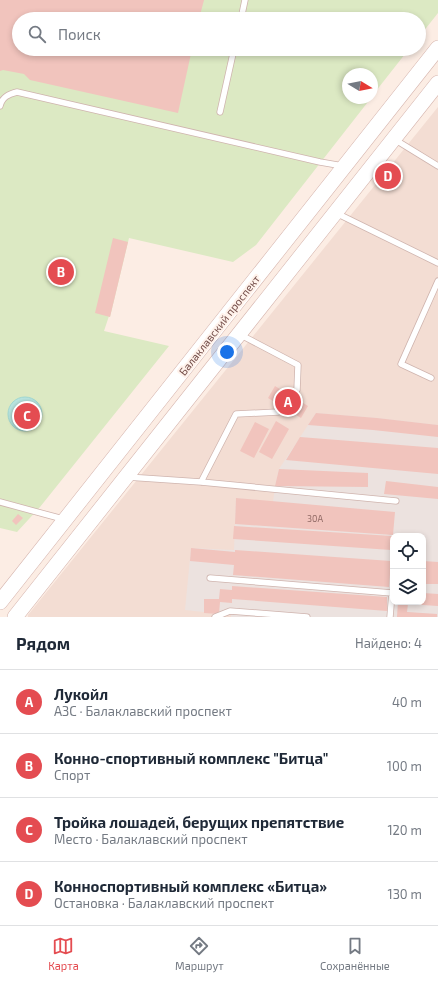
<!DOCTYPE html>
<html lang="ru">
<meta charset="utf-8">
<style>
body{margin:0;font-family:"Exo 2",sans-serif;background:#f6f6f7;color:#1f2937}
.controls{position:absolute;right:12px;bottom:12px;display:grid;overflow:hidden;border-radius:8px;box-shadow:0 2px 6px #0003}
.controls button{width:36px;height:36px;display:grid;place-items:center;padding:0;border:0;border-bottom:1px solid #e0e1e3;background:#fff;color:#1f2937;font:20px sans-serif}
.compass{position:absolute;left:342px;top:68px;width:36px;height:36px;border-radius:50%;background:#fff;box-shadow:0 2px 6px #0003;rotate:100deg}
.you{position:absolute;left:227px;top:352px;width:14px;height:14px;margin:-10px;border:3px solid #fff;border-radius:50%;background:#1a73e8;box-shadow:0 0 0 6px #1a73e833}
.badge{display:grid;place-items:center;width:26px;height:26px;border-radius:50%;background:#e44c51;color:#fff;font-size:13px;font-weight:700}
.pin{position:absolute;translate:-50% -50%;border:2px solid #fff;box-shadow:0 1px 4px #0006}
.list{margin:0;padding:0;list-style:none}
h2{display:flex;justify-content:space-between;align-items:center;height:52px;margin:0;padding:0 16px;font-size:17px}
h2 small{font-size:13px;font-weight:400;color:#747a83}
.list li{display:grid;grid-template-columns:26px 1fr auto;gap:12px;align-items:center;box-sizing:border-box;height:64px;padding:0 16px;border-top:1px solid #e0e1e3}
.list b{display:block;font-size:15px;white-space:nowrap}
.list p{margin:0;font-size:13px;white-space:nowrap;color:#747a83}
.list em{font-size:13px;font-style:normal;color:#747a83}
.icon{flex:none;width:22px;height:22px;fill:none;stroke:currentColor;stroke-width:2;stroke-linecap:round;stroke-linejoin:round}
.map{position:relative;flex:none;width:438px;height:617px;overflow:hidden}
.search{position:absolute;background:#fff;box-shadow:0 2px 6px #0003;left:12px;right:12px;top:12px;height:44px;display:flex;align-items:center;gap:10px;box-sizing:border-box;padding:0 14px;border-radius:22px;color:#747a83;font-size:15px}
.sheet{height:308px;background:#fff}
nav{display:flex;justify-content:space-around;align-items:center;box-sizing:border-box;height:56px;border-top:1px solid #e0e1e3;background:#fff;font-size:11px;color:#747a83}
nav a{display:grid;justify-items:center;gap:2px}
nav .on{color:#e44c51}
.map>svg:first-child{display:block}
.residential{fill:#f3ddd3;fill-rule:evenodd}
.industrial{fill:#ece2df;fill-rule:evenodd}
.green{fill:#dce9c3}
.water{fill:#b9e5e0;stroke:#a0d7d1}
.building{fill:#f1c4bd}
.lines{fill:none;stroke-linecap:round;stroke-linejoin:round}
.service-casing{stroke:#cfb4ae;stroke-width:7}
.secondary-casing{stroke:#d5b4ad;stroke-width:16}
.service{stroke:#fff;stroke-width:5.5}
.secondary{stroke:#fff;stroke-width:15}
.labels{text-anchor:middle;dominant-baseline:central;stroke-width:4;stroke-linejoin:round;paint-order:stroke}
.number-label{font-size:9px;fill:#936c67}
.street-label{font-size:11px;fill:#744e4a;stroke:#fff2eb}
</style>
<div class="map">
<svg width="438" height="617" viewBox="0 0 438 617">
<rect width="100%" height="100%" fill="#fcede4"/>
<path class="residential" d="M438,107v510h-410v-2zM393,536h30v66h-30z"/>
<path class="industrial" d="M316,413l61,5 61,7v192h-207v-2l-46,-5 6,-62 43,2 2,-52 37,4 2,-16 4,-17zM393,536h30v66h-30z"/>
<path class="green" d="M0,0h438v13l-19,24v-18h-400v30h390l-37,47v-22h-24v24h23l-115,147 -23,17 -104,-24 -19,79 -1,-1 -5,15 65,15 -129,161 -23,25 -17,-4z"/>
<path class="water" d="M8 414a17 17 0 1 1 34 0a17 17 0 1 1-34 0Z"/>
<path class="building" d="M0,0h204l-5,19h-180v30h173l-14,64 -148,-33 -6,-6 -21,-4 -3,1z
M113,238l15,4 -18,75 -15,-4z
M275,386l33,20 -7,12 -33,-20z
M316,413l61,5 61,7v12l-65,-7 -65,-5z
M276,421l13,8 -17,30 -13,-7z
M255,422l14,7 -15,29 -14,-7z
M300,437l138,11v26l-152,-14z
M279,469l89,4v14l-93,-1z
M386,481l52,6v12l-54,-5z
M236,498l159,14 -2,23 -158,-11z
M18,514l5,4 -7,7 -4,-4z
M234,526l158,10 -1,14 -158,-11z
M191,548l44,4v-2l156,11 -2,26 -156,-12 1,-10 -44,-4z
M423,561l15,1v22h-15z
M232,586l155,11v14l-155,-12v4l-12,-1 -1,12 -15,-1v-14h15l1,-10 12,1z
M423,593l15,1v12l-30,-2 -1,8 30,2v3h-40l1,-15h25z"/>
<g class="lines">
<defs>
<path id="service" d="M241,19l4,-19
M0,106c2,-9 9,-12 17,-14l303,70 23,4
M220,112l14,-63
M394,139l44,27
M336,213l102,50
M239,334l59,31 -1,25 -5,6
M431,378l-30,-14 37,-83
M127,477l74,5 195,19
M201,482l35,-68 42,-2 4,-5
M0,502l63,17
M210,578l182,15 -2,24
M215,617l15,-6 77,6"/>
<path id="secondary" d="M0,602l438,-554
M15,617c140,-179 281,-357 423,-534"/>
</defs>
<use href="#service" class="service-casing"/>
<use href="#secondary" class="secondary-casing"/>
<use href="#service" class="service"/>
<use href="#secondary" class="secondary"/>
</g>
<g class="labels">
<g class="number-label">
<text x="315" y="518">30А</text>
</g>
<g class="street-label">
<text transform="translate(219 325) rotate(-52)">Балаклавский проспект</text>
</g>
</g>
</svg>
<div class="controls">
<button><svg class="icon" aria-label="locate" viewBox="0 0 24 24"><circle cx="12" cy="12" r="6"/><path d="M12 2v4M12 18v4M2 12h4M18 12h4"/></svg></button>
<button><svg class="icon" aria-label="layers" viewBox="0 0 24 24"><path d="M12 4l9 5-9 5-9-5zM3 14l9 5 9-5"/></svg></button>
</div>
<svg class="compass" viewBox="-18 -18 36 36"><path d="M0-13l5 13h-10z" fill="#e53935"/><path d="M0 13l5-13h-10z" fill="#747a83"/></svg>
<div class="you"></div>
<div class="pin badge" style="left:288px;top:402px">A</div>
<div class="pin badge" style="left:61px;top:272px">B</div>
<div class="pin badge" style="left:27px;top:416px">C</div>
<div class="pin badge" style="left:388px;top:176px">D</div>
<div class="search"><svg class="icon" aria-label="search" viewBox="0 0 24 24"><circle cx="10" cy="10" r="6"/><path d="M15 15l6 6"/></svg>Поиск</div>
</div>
<section class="sheet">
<h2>Рядом<small>Найдено: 4</small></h2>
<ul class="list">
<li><span class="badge">A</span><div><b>Лукойл</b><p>АЗС · Балаклавский проспект</p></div><em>40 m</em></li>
<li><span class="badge">B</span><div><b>Конно-спортивный комплекс &quot;Битца&quot;</b><p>Спорт</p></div><em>100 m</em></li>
<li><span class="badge">C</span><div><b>Тройка лошадей, берущих препятствие</b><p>Место · Балаклавский проспект</p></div><em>120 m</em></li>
<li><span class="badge">D</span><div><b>Конноспортивный комплекс «Битца»</b><p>Остановка · Балаклавский проспект</p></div><em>130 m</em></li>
</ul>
</section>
<nav>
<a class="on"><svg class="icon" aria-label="map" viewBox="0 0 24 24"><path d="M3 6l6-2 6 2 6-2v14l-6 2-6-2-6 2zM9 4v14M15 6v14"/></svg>Карта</a>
<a><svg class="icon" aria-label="directions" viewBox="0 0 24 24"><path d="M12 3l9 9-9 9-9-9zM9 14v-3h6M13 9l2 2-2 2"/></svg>Маршрут</a>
<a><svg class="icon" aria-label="saved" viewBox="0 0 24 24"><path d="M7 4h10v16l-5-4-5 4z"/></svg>Сохранённые</a>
</nav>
